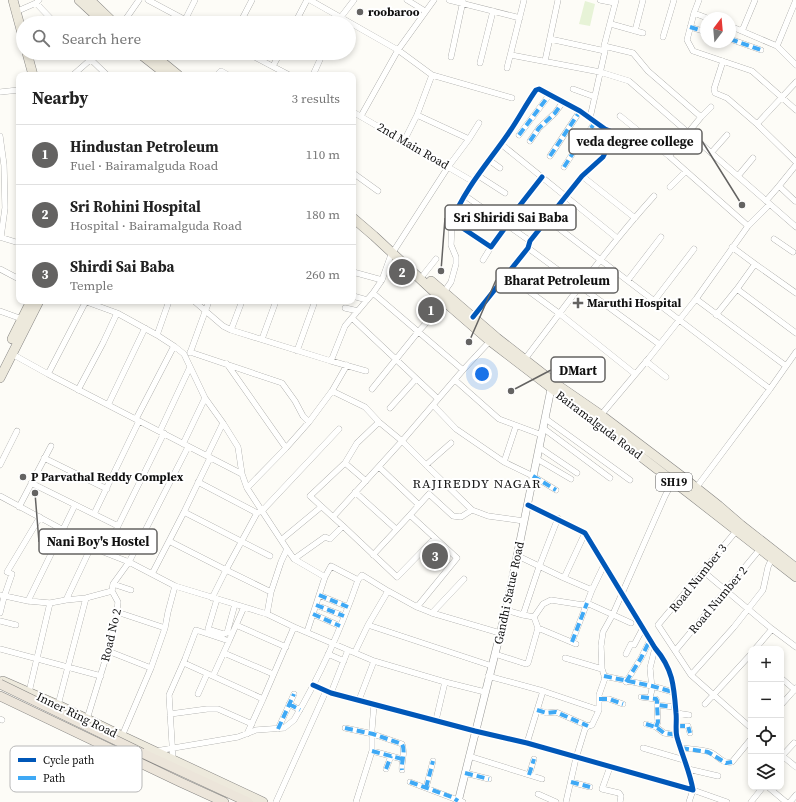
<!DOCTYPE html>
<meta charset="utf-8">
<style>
body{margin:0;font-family:"Source Serif 4",serif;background:#f2f2f2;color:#222}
.controls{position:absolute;right:12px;bottom:12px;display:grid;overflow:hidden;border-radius:8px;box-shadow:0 2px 6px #0003}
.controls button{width:36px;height:36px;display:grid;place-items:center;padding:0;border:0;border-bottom:1px solid #e0e0e0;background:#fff;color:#222;font:20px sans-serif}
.compass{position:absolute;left:700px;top:12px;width:36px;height:36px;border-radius:50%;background:#fff;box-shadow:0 2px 6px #0003;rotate:16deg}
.you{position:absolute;left:482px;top:374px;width:14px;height:14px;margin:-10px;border:3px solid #fff;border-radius:50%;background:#1a73e8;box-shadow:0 0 0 6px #1a73e833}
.badge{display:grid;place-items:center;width:26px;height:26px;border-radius:50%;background:#646362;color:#fff;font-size:13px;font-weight:700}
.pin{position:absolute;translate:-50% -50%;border:2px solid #fff;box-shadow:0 1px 4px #0006}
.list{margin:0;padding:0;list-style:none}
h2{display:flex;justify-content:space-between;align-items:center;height:52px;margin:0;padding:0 16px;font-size:17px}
h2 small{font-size:13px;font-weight:400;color:#767676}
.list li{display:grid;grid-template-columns:26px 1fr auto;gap:12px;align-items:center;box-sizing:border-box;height:60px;padding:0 16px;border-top:1px solid #e0e0e0}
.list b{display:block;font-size:15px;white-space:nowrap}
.list p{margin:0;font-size:13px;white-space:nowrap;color:#767676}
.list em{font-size:13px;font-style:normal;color:#767676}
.icon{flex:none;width:22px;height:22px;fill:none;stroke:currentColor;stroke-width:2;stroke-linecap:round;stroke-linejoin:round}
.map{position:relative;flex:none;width:796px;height:802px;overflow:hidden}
.search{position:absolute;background:#fff;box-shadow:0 2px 6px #0003;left:16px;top:16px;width:340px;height:44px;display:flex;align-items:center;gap:10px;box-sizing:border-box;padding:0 14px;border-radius:22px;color:#767676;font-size:15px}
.panel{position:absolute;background:#fff;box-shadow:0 2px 6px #0003;left:16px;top:72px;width:340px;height:232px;border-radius:8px}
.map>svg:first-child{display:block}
.green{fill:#e7f3d7}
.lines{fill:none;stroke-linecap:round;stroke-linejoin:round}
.minor-casing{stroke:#979795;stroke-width:6}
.tertiary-casing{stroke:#979795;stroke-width:8}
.primary-casing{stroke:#858482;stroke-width:10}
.trunk-casing{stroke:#858482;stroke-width:10}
.minor{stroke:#fffffe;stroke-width:5.5}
.tertiary{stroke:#fffffe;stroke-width:7}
.primary{stroke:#ede9dc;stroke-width:9}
.trunk{stroke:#ece5da;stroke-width:9}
.trunk-bridge-casing{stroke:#858482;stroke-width:10;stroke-linecap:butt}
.trunk-bridge{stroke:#ece5da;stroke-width:9}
.quiet{stroke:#3fa9f5;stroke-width:4;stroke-dasharray:8 4;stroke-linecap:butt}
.cycleway-casing{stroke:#fff;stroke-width:8}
.cycleway{stroke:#0057b8;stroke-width:5}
.poi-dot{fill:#646362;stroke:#fff;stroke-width:1.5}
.labels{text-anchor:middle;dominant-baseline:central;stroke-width:4;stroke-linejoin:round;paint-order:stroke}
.shield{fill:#fff;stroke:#585858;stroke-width:1}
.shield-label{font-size:11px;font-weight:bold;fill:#111}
.poi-label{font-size:12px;font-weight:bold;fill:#111;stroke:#fff;text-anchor:start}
.street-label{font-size:12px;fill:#111;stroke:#fff}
.neighbourhood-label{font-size:13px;letter-spacing:1px;fill:#111;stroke:#fff}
.key{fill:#fff;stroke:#b8b8b8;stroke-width:1}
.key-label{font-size:11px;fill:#111}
.leader{fill:none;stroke:#646362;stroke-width:1.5}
.callout-dot{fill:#646362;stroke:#fff;stroke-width:1.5}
.callout{fill:#fff;stroke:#646362;stroke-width:1.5}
.callout-label{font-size:13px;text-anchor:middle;font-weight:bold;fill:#111}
</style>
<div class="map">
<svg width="796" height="802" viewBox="0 0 796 802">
<rect width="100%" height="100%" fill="#fdfcf7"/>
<path class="green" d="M585,1l10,3 -5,22 -11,-2z"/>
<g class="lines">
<defs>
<path id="minor" d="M148,0l43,23
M310,0l88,50 34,25 80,23
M407,0l18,11
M449,0l71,18
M600,0l15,3
M699,0l-5,13 -7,27 6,11 59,20 44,39
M36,3l19,20
M20,10l16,-7 3,-3
M694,13l13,5
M185,20l10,-20
M123,23l16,-23
M240,23l12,-23
M295,23l12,-23
M338,23l3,-6 13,-17
M611,24l32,9
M730,26l47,20 19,19
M690,27l16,5
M635,31l8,-31
M742,31l13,-31
M663,37l11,-37
M550,39l55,12
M730,39l31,11
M604,46l29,7 15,18 53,46
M777,46l19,-46
M84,53l23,22
M247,53l42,22
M511,55l89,17 29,9 167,146
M451,57l12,-56
M545,61l13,-61
M723,61l-9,28 1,4 12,5 30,26 39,38
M480,63l13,-52
M273,66l7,-13
M507,68l17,-68
M73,75l25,-22
M217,75l4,-4 7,4
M313,75l10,-22
M573,89l22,8
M0,92l19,-2
M353,112l119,69
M417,115l52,24
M361,116l37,-66 36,-50
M620,116l49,40 79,70
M590,118l15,-67 -1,-5 12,-46
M757,124l39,-42
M519,135l31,-41
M0,136l4,29 1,43 -4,29
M404,141l13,-26 15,-40
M530,141l9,-13 16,-15 8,-11
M501,144l116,94
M711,153l16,-18
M550,156l30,-45
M669,156l32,-39 10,-10
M489,160l11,8
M564,167l16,-25 3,-1 12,-19
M353,173l25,18
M477,175l28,18
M582,176l53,42
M738,176l15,-18
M779,186l16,15
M670,187l16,-16
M464,195l66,46
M766,201l13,-15 17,-21
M548,220l222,169
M0,237l19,6
M774,239l19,13
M732,247l23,17 -18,25
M528,248l131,96
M395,249l53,-82 21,-28 10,-16
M483,260l8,-13
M755,264l41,29
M0,269l19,10
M353,272l29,8
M424,274l12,-15
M507,275l53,39 75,60
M628,280l33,-43
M444,292l7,-10 5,-18v-7l-5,-12 1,-24
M373,293l90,77
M353,296l14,4
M696,299l90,67
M84,301l33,12 40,22 17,11 10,8 21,44 18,25 15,24 4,27 5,14 15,23 -5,2 -31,57 -57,-29
M194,301l29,25 8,4 100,31 14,-35 28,-33 9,-13 10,-28
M654,301l40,-52
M345,308l13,3
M0,311l22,8
M716,315l21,-26 59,44
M473,317l55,-69 2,-7 52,-65 21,-19 12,-24 -10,-4 -25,-18 -41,-22 -3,1c-10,14 -18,30 -28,44 -20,29 -43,54 -56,87l39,26 16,-22 10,-16 25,-32
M352,318l86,81
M231,330l11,-29
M157,335l12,-34
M262,339l14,-38
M297,351l18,-50
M190,352l92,31 13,18 8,15 6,6 23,-31 33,16 14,15 23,19 61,-71 27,-29
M190,353l19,-52
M12,354l36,20 38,-73
M525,359c42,-55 82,-111 129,-163
M331,361l35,10
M646,361l20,16
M227,364l59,84
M48,374l194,100
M455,380l44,39 43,16
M372,389l46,-57 27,-30
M78,390l25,-47 14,-30
M332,391l15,-26
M108,405l37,-77
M433,405l23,24 48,33 12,-36
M390,408l26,-29
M601,415l48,-57 47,-59 52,-73 21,-21
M136,419l38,-73
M546,419l84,61
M379,422l-22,21 -12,20 -35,33 23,21 69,-76 24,24 46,45 16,6 36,5
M543,428l67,50
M160,431l30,-64
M183,444l22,-46
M540,448l37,25
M207,456l16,-33
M44,458l63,31
M537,459l34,20
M504,462l29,14 23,14
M345,463l21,18
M0,465l17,-34
M426,465l25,-22
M379,467l40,38
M198,482l59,31
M31,483l87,43
M247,488l39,-40 23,-26
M696,488l74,-99 26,-37
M355,492l41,37
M0,496l106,57 23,9 46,24 92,28 27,13 80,34 71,21 40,10
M19,507l32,-61
M184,512l86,44
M94,514l45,-93
M410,515l19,-21 24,22 8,1 11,-7
M343,526l54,51 38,-39 22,20 -40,49
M737,530l-79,95 33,50 60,53
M281,540l40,-33
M287,549l7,10 31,18 -18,55
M106,553l12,-27 46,-93
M373,555l37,-40 25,23
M518,556l46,22 21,-45
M294,559l31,-22 5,2 13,-13 -10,-9
M704,572l68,57 -17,20
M152,574l32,-62 26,-54
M325,577l6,-11 27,14 4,-5 26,16 -20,34 -13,27
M564,578l28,12 12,-25
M113,584l18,6
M592,590l-5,13 44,20
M112,591l1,-7 16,-22 59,-115
M388,591l29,16 15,6 68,20
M0,595l28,6 22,2 16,-3 20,-2 26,-7 6,11 -1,10 -9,39 -21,68
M319,595l29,12
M212,598l14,-28 45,22 10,-30 6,-13 -25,-38 77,-82
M217,599l-9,30 16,5 3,-1 8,-29
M66,600l26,-55
M28,601l47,-96
M316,605l28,11
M506,610l17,5 16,-48 19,-49
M117,612l48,16
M0,613l4,-16 8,-23 -5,-2 33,-55
M432,613l32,-34
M267,614l4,-22
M313,614l27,12
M523,615l11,2 9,-13 8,-4 32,5 4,-2
M534,617l4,11 38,16
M0,621l16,4
M236,625l50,22
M368,625l124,41
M772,629l24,18
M572,642l15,-39
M0,649l101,27
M108,651l43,17
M675,651l85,-102
M224,653l49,21
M328,654l16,7
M495,654l31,10 2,-1 10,-35
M626,654l5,-10 3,1 9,-17
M565,658l37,11
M184,663l79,36 31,-72
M691,675l43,-48 29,-37 5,-23 4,-9
M213,676l16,-35
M488,676l55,15 -16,52
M604,676l48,10 21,6
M781,678l14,12
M626,682l15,-24 9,-18
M313,685l18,8 144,38 52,12 166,47c-3,-18 -11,-35 -16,-53 -2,-7 0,-16 -1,-24 -2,-27 -3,-44 -21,-65l-70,-115 -57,-28
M543,691l56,19
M29,692l21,-89
M331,693l17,-43
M198,694l9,-20
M641,697l15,2 1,2v4l18,2
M650,698l2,-9 -2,-21 5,-20
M599,699h10l14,5
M359,700l15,-39
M289,704l11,6
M705,704l46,-50
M58,705l28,-107
M781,705l15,-17
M537,710l10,3 9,-1 32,14
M676,713l13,2
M170,714l37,-5h11l34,15
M0,719l2,1
M436,720l9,-38
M646,724l10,3 8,6 13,2
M677,726h11l2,7
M656,727l2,-5 -1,-17
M345,728l28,6 29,10c4,7 -1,18 0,26
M278,729l16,-35
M247,734l16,-35
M122,736l29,-68 14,-40 3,-16 7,-26
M643,748l41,12
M681,748c9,1 20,1 29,4 8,3 11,12 22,10l19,-23
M156,751l82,-14 18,-7 28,-2 10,-8c26,-44 47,-91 64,-140
M372,751l30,8
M469,756l73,23
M782,756l12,-13
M785,758l11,9
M173,759l-4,-64 16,-36 11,-29 33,11 15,-34
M610,767l-8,22 17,4 2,3 -1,6
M386,769l5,-13
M688,769l30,7
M465,773l24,6
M529,775l5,-16
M410,782l53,20
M571,782l19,5
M768,787l18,15
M426,788l7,-27
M538,794l18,8
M276,802l50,-111
M356,802l16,-51v-22l2,-25
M566,802l10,-44 9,-29 3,-3 4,-1 7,-15v-15l6,-17 -3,-9 -1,-23 2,-14 10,-18 52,-118 8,-15
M689,802l4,-12 34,12
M751,802l12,-15
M790,802l6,-7"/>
<path id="tertiary" d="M458,802l48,-192 45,-221 3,-3"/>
<path id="primary" d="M13,0l10,37
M79,0l25,23
M90,0l24,23
M27,53l6,22
M139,53l28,22
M151,53l27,22
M353,218l21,18 71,66 45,39 201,154 105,82
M431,281l66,57 59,46 45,31 79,60 39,31 22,19 55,43
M12,339l19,-38
M0,378l39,-77
M3,681l55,24 64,31 141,66"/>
<path id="trunk" d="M0,696l180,86 44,20
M142,753l106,49"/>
</defs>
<use href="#minor" class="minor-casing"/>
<use href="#tertiary" class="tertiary-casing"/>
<use href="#primary" class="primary-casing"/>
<use href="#trunk" class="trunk-casing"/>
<use href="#minor" class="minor"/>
<use href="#tertiary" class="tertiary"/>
<use href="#primary" class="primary"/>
<use href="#trunk" class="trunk"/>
<defs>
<path id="trunk-bridge" d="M0,684l142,69"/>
</defs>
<use href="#trunk-bridge" class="trunk-bridge-casing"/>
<use href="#trunk-bridge" class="trunk-bridge"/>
<path class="quiet" d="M690,27l16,5
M730,39l31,11
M519,135l31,-41
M530,141l9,-13 16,-15 8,-11
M550,156l30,-45
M564,167l16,-25 3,-1 12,-19
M533,476l23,14
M319,595l29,12
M316,605l28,11
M313,614l27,12
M572,642l15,-39
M604,676l48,10 21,6
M626,682l15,-24 9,-18
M641,697l15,2 1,2v4l18,2
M599,699h10l14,5
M289,704l11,6
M537,710l10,3 9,-1 32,14
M646,724l10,3 8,6 13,2
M677,726h11l2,7
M656,727l2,-5 -1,-17
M345,728l28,6 29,10c4,7 -1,18 0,26
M278,729l16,-35
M681,748l27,4 18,11 6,-1
M372,751l30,8
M386,769l5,-13
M465,773l24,6
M529,775l5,-16
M410,782l42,15 6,4
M571,782l19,5
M426,788l7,-27"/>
<defs>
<path id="cycleway" d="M473,317l55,-69 2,-7 52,-65 21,-19 12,-24 -10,-4 -25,-18 -41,-22 -3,1c-10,14 -18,30 -28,44 -20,29 -43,54 -56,87l39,26 16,-22 10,-16 25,-32
M313,685l18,8 144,38 52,12 166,47c-3,-18 -11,-35 -16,-53 -2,-7 0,-16 -1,-24 -2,-27 -3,-44 -21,-65l-70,-115 -57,-28"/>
</defs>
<use href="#cycleway" class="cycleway-casing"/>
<use href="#cycleway" class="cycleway"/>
</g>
<g class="poi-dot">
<circle cx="360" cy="12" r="4"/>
<path d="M576 297h4v4h4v4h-4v4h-4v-4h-4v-4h4z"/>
<circle cx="23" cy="477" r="4"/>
</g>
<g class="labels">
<rect class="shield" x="656" y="473" width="36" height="18" rx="3"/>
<g class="shield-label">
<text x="674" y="482">SH19</text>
</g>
<g class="poi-label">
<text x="368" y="12">roobaroo</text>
<text x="587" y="303">Maruthi Hospital</text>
<text x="31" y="477">P Parvathal Reddy Complex</text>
</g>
<g class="street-label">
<text transform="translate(413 146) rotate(30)">2nd Main Road</text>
<text transform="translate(599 425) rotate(37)">Bairamalguda Road</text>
<text transform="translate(698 578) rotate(-51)">Road Number 3</text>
<text transform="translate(509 593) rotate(-78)">Gandhi Statue Road</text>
<text transform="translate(718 600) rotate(-50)">Road Number 2</text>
<text transform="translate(111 635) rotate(-77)">Road No 2</text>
<text transform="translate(77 715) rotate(26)">Inner Ring Road</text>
</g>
<g class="neighbourhood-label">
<text x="477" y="483">RAJIREDDY NAGAR</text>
</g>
</g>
<rect x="10" y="746" width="132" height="46" rx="6" class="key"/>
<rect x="18" y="758" width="18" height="4" fill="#0057b8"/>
<rect x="18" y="776" width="18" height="4" fill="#3fa9f5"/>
<g class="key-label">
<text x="43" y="764">Cycle path</text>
<text x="43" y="782">Path</text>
</g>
<path class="leader" d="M742 205L702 141M441 271L445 218M469 342L496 280M511 391L551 370M35 493L39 542"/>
<g class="callout-dot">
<circle cx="742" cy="205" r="4"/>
<circle cx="441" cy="271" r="4"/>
<circle cx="469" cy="342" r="4"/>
<circle cx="511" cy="391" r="4"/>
<circle cx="35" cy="493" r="4"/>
</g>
<g class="callout">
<rect x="569" y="129" width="133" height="25" rx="4"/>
<rect x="445" y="205" width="131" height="25" rx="4"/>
<rect x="496" y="268" width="122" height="25" rx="4"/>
<rect x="551" y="357" width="54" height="25" rx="4"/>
<rect x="39" y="529" width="118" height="25" rx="4"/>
</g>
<g class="callout-label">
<text x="635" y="146">veda degree college</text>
<text x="511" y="222">Sri Shiridi Sai Baba</text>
<text x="557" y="285">Bharat Petroleum</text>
<text x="578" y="375">DMart</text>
<text x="98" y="546">Nani Boy's Hostel</text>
</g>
</svg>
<div class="controls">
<button>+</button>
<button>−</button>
<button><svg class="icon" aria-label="locate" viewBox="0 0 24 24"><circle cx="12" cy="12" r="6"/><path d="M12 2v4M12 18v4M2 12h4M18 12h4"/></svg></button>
<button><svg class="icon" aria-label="layers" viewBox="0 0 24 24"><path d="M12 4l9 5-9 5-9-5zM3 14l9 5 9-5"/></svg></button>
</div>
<svg class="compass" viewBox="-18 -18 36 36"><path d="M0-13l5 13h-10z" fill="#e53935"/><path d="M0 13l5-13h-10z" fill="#767676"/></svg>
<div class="you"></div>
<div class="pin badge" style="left:431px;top:310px">1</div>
<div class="pin badge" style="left:402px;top:272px">2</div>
<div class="pin badge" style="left:435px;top:556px">3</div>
<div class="search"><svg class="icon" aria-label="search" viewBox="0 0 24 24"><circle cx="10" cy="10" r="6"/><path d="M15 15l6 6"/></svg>Search here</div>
<section class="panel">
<h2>Nearby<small>3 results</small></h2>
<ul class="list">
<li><span class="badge">1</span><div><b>Hindustan Petroleum</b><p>Fuel · Bairamalguda Road</p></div><em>110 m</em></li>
<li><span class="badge">2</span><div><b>Sri Rohini Hospital</b><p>Hospital · Bairamalguda Road</p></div><em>180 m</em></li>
<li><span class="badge">3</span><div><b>Shirdi Sai Baba</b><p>Temple</p></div><em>260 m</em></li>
</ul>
</section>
</div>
